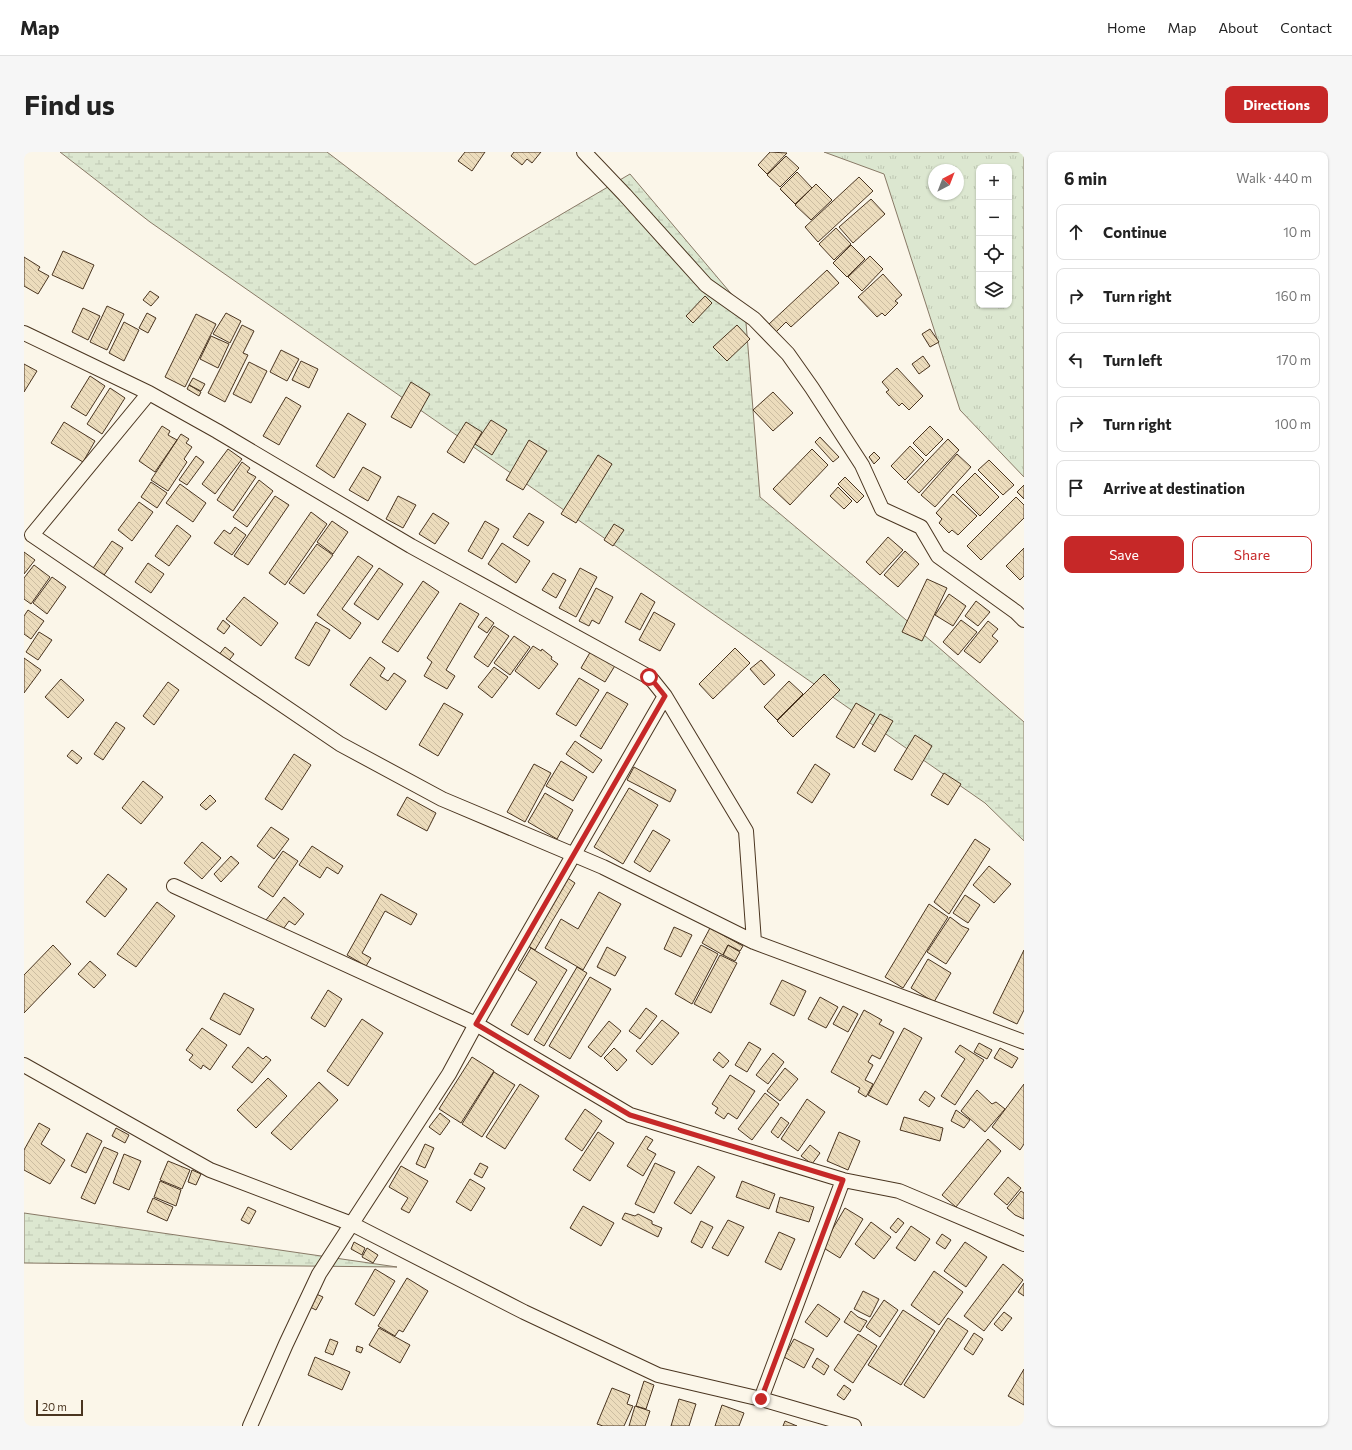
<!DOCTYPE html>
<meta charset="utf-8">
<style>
body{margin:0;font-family:Commissioner,sans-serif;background:#f6f6f6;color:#222}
.controls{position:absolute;right:12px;top:12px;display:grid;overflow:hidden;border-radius:8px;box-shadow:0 1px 3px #0004}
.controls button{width:36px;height:36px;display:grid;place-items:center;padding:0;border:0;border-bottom:1px solid #e0e0e0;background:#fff;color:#222;font:20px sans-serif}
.compass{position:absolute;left:904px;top:12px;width:36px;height:36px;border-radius:50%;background:#fff;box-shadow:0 1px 3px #0004;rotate:42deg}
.scale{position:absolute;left:12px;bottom:10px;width:47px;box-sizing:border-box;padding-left:4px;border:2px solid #4a3520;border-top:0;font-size:11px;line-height:14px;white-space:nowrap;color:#4a3520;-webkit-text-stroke:3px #fbf6e9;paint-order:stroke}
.stop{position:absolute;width:12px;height:12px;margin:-9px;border:3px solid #c62828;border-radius:50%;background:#fff}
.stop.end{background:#c62828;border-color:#fff;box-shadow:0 1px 4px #0008}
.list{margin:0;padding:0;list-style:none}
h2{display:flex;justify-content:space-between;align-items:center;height:52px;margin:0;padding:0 16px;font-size:17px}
h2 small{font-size:13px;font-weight:400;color:#767676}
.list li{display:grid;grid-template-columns:26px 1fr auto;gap:12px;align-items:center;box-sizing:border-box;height:56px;margin:0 8px 8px;padding:0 8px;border:1px solid #e0e0e0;border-radius:8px}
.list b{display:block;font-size:15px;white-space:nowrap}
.list em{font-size:13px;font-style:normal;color:#767676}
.actions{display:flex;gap:8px;padding:12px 16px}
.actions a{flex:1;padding:9px 0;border:1px solid #c62828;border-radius:8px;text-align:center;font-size:14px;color:#c62828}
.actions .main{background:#c62828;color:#fff}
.icon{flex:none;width:22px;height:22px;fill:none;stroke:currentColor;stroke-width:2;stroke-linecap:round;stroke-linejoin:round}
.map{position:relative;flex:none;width:1000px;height:1274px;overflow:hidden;border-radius:8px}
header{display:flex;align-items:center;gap:24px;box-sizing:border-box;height:56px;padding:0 20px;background:#fff;border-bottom:1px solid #e0e0e0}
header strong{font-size:19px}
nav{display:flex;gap:22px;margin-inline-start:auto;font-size:14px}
.intro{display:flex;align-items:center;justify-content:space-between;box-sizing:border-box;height:96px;padding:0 24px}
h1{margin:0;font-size:28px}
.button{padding:10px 18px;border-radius:8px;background:#c62828;color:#fff;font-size:14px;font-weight:700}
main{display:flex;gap:24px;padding:0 24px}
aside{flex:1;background:#fff;border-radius:8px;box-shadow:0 1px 3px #0004}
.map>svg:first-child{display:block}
.grass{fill:url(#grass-tufts);stroke:#887966;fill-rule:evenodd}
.wetland{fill:url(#wetland-marsh);stroke:#887966}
.building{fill:url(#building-back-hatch);stroke:#4a3520}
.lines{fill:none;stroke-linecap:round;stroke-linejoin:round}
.street-casing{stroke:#4a3520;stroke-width:16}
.street{stroke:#fbf6e9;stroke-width:14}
.route{stroke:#c62828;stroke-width:5}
</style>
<header>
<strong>Map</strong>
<nav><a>Home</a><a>Map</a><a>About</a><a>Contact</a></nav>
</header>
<div class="intro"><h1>Find us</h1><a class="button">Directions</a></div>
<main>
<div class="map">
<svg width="1000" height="1274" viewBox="0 0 1000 1274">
<defs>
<pattern id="grass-tufts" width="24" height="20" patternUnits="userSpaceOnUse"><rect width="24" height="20" fill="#dce7d0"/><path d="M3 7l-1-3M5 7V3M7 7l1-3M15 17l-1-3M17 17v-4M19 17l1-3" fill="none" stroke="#bec7b2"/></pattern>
<pattern id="wetland-marsh" width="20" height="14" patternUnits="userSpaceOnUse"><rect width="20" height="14" fill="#dce7d0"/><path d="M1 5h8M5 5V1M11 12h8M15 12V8" fill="none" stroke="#bec7b2"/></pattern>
<pattern id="building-back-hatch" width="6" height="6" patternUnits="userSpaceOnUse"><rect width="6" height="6" fill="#ecdcbc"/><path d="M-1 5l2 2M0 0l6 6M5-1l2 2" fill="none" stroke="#ccbda1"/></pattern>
</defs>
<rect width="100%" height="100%" fill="#fbf6e9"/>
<path class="grass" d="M800,0h200v325l-64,-67 -76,-236zM955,15h30v138h-30zM910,18h24v24h-24z"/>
<path class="wetland" d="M36,0h267l148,113 155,-91 115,136 15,187 177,149 87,76v119l-39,-38 -835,-581z
M0,1061l373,54 -373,-4z"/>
<path class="building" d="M441,0h20l-13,19 -14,-10z
M490,0h27l-9,11 -5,-4 -5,6 -11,-9z
M746,0l17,1 -20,21 -9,-9z
M762,4l13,12 -19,19 -13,-12z
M773,20l15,16 -17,16 -15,-15z
M835,25l14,14 -55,51 -13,-15z
M792,32l16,16 -21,20 -16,-15z
M847,47l14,15 -32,29 -14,-16z
M812,76l15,16 -17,16 -15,-16z
M827,93l14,14 -18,18 -14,-14z
M39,99l31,14 -11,24 -31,-14z
M846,104l13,13 -21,22 -14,-14z
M0,105l16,10 -2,3 11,6 -11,18 -14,-8z
M803,118l12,13 -48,44 -5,-5 -10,10 -7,-8z
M859,122l19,21 -7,6 3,2 -13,13 -3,-3 -5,4 -19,-20z
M126,139l9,6 -8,9 -8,-6z
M681,144l7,7 -19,20 -7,-7z
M83,154l17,8 -17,36 -17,-8z
M59,156l17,8 -12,24 -16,-8z
M123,161l9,5 -8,15 -9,-5z
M202,161l15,8 -11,22 -17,-9z
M172,162l20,10 -31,63 -20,-10z
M100,170l15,8 -15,31 -15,-8z
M218,173l12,6 -11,22 5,2 -23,47 -17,-9z
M713,173l13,14 -23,22 -14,-14z
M906,177l9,13 -9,5 -8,-13z
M187,184l18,8 -11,24 -18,-9z
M257,198l18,9 -12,22 -17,-9z
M899,204l7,10 -11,8 -7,-10z
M277,209l17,8 -9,19 -17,-8z
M225,210l18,9 -16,32 -18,-9z
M0,212l13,7 -13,21z
M873,216l26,28 -14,14 -7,-7 -3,3 -13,-14 3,-2 -7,-8z
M66,224l15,10 -19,30 -15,-9z
M169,226l12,6 -4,7 -12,-6z
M387,230l19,12 -19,34 -20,-11z
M165,233l12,7 -2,4 -12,-7z
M86,236l15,10 -23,36 -15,-10z
M749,240l20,21 -20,18 -20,-21z
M262,245l15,9 -22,39 -16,-9z
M324,261l18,11 -32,54 -18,-12z
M467,268l16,10 -15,25 -17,-11z
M40,270l31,19 -12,21 -32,-19z
M442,270l16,10 -18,31 -17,-11z
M138,274l8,5 -2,4 9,5 -22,32 -16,-11z
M906,274l13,13 -17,17 -13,-13z
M157,282l8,5 -3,4 6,4 -8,12 3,3 -19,29 -17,-11z
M796,285l19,20 -6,5 -18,-20z
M924,287l11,11 -40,43 -12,-11z
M505,288l18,11 -24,39 -17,-10z
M886,294l14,14 -19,20 -14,-14z
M204,297l14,10 -27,35 -13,-10z
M788,297l16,16 -38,40 -17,-16z
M850,300l6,6 -6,6 -5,-7z
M933,302l14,13 -36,40 -14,-12z
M574,303l14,9 -36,59 -15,-9z
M172,304l8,6 -17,23 -8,-5z
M965,308l25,25 -11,10 -25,-25z
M218,310l8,6 -3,4 9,5 -23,34 -16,-11z
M339,315l18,10 -13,24 -19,-11z
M951,321l24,24 -19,19 -24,-24z
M821,325l19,19 -7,7 -19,-19z
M235,328l14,11 -26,36 -14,-10z
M127,330l16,11 -10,15 -16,-11z
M156,332l26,19 -13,19 -27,-19z
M1000,333v14l-7,-7z
M814,335l14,14 -8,8 -14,-13z
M929,342l24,22 -19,19 -6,-5 -3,3 -10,-10 3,-4 -6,-6z
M251,344l14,9 -41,60 -14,-9z
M374,344l18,9 -13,23 -17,-9z
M992,345l8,8v13l-43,42 -14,-14z
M115,350l14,10 -21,29 -14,-11z
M287,360l16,12 -42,61 -16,-12z
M409,361l16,10 -14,21 -16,-10z
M505,361l15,9 -16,24 -15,-9z
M308,369l16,11 -15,22 -16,-12z
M461,369l14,8 -17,30 -14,-8z
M590,372l10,6 -11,16 -9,-6z
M153,373l14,11 -22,30 -14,-10z
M211,375l11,8 -14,20 -18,-12 10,-13 6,4z
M864,385l15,13 -23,25 -14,-13z
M88,389l11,7 -21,30 -11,-7z
M478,391l28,18 -14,22 -28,-19z
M293,392l16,11 -29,39 -15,-11z
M1000,396v28l-4,4 -14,-14z
M881,399l14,13 -21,23 -14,-12z
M0,400l11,8 -11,14z
M334,404l15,10 -31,43 19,14 -11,16 -33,-24z
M124,411l16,11 -13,19 -16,-11z
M10,413l16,12 -19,27 -7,-5v-21z
M355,416l24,16 -25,36 -24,-16z
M556,416l17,9 -21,40 -17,-9z
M529,421l13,7 -10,18 -14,-8z
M28,425l14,10 -19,27 -14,-11z
M903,427l20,9 -25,53 -20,-9z
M399,429l16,11 -41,60 -16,-10z
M572,436l17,9 -14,27 -7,-4 -3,6 -10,-5z
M617,441l14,9 -15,28 -15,-8z
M925,442l17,12 -13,20 -18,-11z
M220,445l34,26 -17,23 -35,-27z
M952,449l14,11 -12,14 -13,-10z
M436,451l19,11 -33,56 9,6 -8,13 -23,-13 8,-14 -5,-4z
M4,458l16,11 -13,18 -7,-5v-18z
M630,460l21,12 -15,27 -21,-11z
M462,465l8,6 -7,10 -9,-6z
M199,468l7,6 -6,8 -7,-5z
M937,468l16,12 -19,23 -15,-13z
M964,469l10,8 -6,7 6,5 -18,22 -16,-12z
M292,470l14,8 -21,36 -14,-8z
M470,474l15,10 -21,31 -14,-10z
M15,480l13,8 -14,20 -12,-8z
M490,484l16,11 -20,28 -16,-12z
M509,494l8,5 1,-2 10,8 -1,2 7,5 -19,25 -24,-18z
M201,495l9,7 -7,9 -9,-7z
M711,496l15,15 -37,36 -14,-15z
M568,497l24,15 -11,18 -24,-14z
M346,505l15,11 -5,8 8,5 6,-8 12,8 -20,29 -36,-25z
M0,506l17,12 -17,23z
M737,508l14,15 -11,10 -14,-16z
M470,515l14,10 -16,21 -14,-11z
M800,522l16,16 -47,47 -16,-16z
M555,526l20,12 -23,36 -20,-12z
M37,527l23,21 -16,18 -23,-21z
M765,529l14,13 -26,26 -13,-13z
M144,530l11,8 -25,35 -11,-9z
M583,540l21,12 -27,45 -21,-13z
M420,551l19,11 -25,42 -19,-11z
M832,551l19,11 -21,34 -18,-11z
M856,562l13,7 -18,31 -13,-8z
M92,570l9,6 -22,32 -9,-6z
M891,583l17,11 -20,34 -18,-10z
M551,589l27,19 -9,13 -27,-19z
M48,598l10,8 -5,6 -10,-8z
M270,602l17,11 -29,45 -17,-11z
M537,609l26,16 -14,24 -27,-15z
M510,612l17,9 -26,49 -18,-10z
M791,612l15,10 -18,29 -15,-10z
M610,615l42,23 -6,12 -43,-22z
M920,621l17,11 -13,21 -17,-10z
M119,629l20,16 -22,27 -19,-16z
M605,636l29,17 -35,59 -29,-17z
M521,641l28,17 -16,29 -29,-17z
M186,643l6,6 -10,9 -6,-5z
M383,645l29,16 -9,18 -30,-16z
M247,675l18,12 -15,20 -17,-13z
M629,678l17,10 -20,32 -16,-10z
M951,687l15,10 -41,65 -15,-12z
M178,690l19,16 -19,21 -18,-16z
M288,694l31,20 -5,8 -11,-7 -7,11 -21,-13z
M259,699l15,10 -25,36 -15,-10z
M207,704l8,7 -18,19 -7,-8z
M965,714l22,18 -17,19 -21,-18z
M84,722l19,15 -22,28 -19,-15z
M542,725l9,6 -40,67 -9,-5z
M575,740l22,12 -38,66 -38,-22 16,-29 17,10z
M357,742l36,20 -6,11 -26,-14 -23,42 9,5 -5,8 -19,-11z
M941,743l15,10 -12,18 -15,-10z
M260,745l20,17 -9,11 -6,-4 -8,11 -15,-12z
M133,750l18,14 -39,51 -19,-13z
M905,752l19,13 -45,71 -18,-11z
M926,765l12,9 7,3 -23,35 -19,-12z
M650,775l18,8 -11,22 -17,-8z
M686,776l33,18 -3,5 -12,-6 -5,10 -21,-12z
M29,793l18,19 -47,49v-38z
M677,793l17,9 -26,50 -17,-10z
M704,793l12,7 -5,9 -12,-6z
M583,795l19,10 -11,19 -18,-9z
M507,796l36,22 -39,65 -17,-10 26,-43 -19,-12z
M1000,798v60l-7,14 -24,-11z
M696,803l17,8 -26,50 -17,-9z
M904,807l23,14 -17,29 -23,-14z
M66,809l16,14 -12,13 -16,-14z
M553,815l10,6 -43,73 -10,-6z
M566,825l21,12 -41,70 -21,-13z
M758,828l24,11 -12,25 -24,-12z
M304,838l14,9 -17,28 -14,-9z
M200,841l30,16 -14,26 -30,-16z
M796,845l18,10 -12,21 -18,-9z
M819,854l15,8 -10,18 -15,-8z
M622,856l11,8 -17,23 -11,-8z
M840,858l18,10 -3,4 15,8 -14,27 -8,-4 -4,7 5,3 -8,15 8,4 -7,13 -8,-5 2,-4 -29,-16z
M338,867l21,14 -35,53 -21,-15z
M638,868l17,13 -27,32 -16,-14z
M585,869l12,10 -20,26 -13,-10z
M178,876l25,17 -17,25 -7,-5 -2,4 -12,-9 4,-5 -7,-5z
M880,876l18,10 -35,67 -19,-10z
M725,890l12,7 -14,23 -12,-7z
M955,891l13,7 -5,9 -13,-7z
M936,893l24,15 -29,45 -14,-9 24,-37 -10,-7z
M224,895l15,12 3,-3 5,4 -19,23 -20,-16z
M590,896l13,12 -10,11 -13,-13z
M976,896l18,10 -6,10 -18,-10z
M695,900l10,9 -6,7 -10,-8z
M749,901l11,9 -16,22 -12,-9z
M448,905l22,14 -33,52 -22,-14z
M761,916l13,11 -18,22 -13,-10z
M470,920l21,13 -33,52 -20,-13z
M706,923l25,16 -18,28 -9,-6 -4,6 -9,-6 3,-5 -6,-4z
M244,926l19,18 -31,32 -19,-18z
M295,930l19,18 -47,50 -20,-17z
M496,932l19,12 -34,53 -19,-12z
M1000,932v60l-4,6 -28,-23z
M953,938l15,14 4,-2 9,7 -20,23 -24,-21z
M901,939l10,7 -6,9 -10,-7z
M741,941l14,11 -27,36 -14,-11z
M783,947l18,13 -27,39 -17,-12z
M561,957l17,12 -20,30 -17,-12z
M932,958l14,10 -6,8 -13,-7z
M416,961l10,8 -10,14 -11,-8z
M757,965l8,6 -11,15 -7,-6z
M880,965l39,11 -3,13 -40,-11z
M15,971l11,6 -9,15 24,16 -15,24 -26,-14v-20z
M92,976l13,7 -4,8 -13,-7z
M574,980l16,11 -24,38 -17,-11z
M815,980l21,9 -12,29 -21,-9z
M63,981l15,8 -16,32 -15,-7z
M622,984l7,4 -6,9 9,5 -13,22 -16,-10z
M964,987l13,12 -45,56 -14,-12z
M401,992l9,4 -9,20 -9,-4z
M786,993l10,8 -8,11 -11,-8z
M80,995l14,6 -23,51 -14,-6z
M100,1002l17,7 -12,29 -16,-7z
M144,1009l22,9 -8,19 -22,-9z
M456,1011l8,4 -6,11 -8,-4z
M631,1011l20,9 -21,41 -19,-9z
M377,1014l27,15 -19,32 -8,-4 7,-11 -19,-11z
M674,1014l17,11 -24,37 -17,-11z
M168,1018l9,4 -5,11 -8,-3z
M984,1025l13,11 -14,17 -13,-11z
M446,1027l15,9 -14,23 -15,-9z
M136,1029l21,9 -5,16 -22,-9z
M718,1029l33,13 -6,15 -33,-12z
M997,1039l3,2v26l-9,-4 -8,-7z
M756,1045l34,10 -5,15 -33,-10z
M129,1046l20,9 -6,14 -20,-9z
M559,1054l31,17 -13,23 -31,-18z
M224,1055l8,4 -7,13 -8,-4z
M821,1056l18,11 -23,39 -18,-11z
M601,1061l10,3 3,-2 14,7v3l10,4 -4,9 -36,-18z
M874,1066l6,5 -8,10 -6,-5z
M704,1068l16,7 -16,29 -16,-8z
M677,1069l12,6 -11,21 -11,-6z
M847,1070l20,15 -17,22 -19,-15z
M887,1074l19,13 -15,22 -19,-13z
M755,1080l16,7 -14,31 -16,-8z
M918,1082l9,6 -6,9 -9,-6z
M330,1090l11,6 -3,7 -11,-6z
M941,1090l22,15 -21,30 -22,-16z
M343,1096l11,7 -5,8 -11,-6z
M979,1112l20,16 -39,51 -20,-15z
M351,1117l20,12 -21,35 -19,-12z
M910,1119l29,21 -24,33 -28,-20z
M383,1126l21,13 -25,41 -4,-2 -4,6 -17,-10z
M1000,1131v13l-6,-4z
M839,1139l16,8 -9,18 -16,-8z
M290,1141l9,4 -7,13 -8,-4z
M860,1148l14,10 -18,27 -14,-10z
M794,1152l22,15 -13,18 -22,-15z
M879,1158l32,21 -34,54 -33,-20z
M827,1159l7,6 9,4 -7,11 -16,-10z
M980,1160l8,6 -10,13 -8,-7z
M924,1166l20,13 -44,67 -20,-13z
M355,1176l31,17 -10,18 -31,-18z
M950,1181l9,6 -10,16 -9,-6z
M834,1182l19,12 -24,37 -19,-13z
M306,1187l8,3 -5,13 -8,-3z
M770,1187l20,10 -10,19 -20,-11z
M333,1194l6,2 -2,5 -5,-2z
M291,1205l35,15 -8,18 -34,-15z
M793,1206l12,8 -5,9 -12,-8z
M1000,1217v36l-16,-9z
M620,1229l10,4 -8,24 -10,-3z
M820,1233l7,5 -7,10 -7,-5z
M588,1236l18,7 -3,9 6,2 -9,20h-21l-6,-2z
M655,1247l17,5 -7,22h-18z
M698,1253l22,8 -5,13h-24z
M611,1254l15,5 -5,15h-16z
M761,1269l12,5h-14z"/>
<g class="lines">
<defs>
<path id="street" d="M560,0l41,43 81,90 48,34 34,35 24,34 50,77 20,44 39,18 17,29 78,56 8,8
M0,181l125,60 68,38 194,115 238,131 4,4 12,15 81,135 8,111
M125,241l-117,142 308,209 102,55 161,68 151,75 270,100
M150,734l302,138 154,91 213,65 56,11 125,53
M0,913l186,105 142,54 172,88 134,63 103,24 93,27
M737,1247l82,-219
M226,1274l36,-82 33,-70 130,-200 27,-50 189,-328"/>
</defs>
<use href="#street" class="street-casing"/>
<use href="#street" class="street"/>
</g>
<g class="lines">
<path class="route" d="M625,525l4,4 12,15 -189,328 154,91 213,65 -82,219"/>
</g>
</svg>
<div class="controls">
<button>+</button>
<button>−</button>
<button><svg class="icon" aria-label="locate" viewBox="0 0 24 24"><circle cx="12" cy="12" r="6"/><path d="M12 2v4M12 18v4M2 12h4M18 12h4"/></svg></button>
<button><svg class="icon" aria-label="layers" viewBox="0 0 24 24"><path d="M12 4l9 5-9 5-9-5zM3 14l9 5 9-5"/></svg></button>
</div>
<svg class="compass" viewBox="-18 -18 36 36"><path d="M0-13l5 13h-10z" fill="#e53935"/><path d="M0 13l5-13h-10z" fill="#767676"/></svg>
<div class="scale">20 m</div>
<div class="stop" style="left:625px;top:525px"></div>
<div class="stop end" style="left:737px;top:1247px"></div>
</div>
<aside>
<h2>6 min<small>Walk · 440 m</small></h2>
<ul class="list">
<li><svg class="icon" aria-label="ahead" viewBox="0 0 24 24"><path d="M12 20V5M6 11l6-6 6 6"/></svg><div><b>Continue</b></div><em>10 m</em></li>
<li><svg class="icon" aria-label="right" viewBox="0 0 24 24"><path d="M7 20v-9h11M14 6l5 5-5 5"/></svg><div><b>Turn right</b></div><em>160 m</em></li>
<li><svg class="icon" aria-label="left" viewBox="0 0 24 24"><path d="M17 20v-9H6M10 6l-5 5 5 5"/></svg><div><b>Turn left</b></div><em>170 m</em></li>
<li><svg class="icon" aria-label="right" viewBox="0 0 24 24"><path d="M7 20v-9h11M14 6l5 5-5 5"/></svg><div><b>Turn right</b></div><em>100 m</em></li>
<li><svg class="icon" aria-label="arrive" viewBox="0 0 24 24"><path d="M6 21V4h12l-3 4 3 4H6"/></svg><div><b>Arrive at destination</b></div></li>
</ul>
<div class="actions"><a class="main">Save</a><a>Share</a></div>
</aside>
</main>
